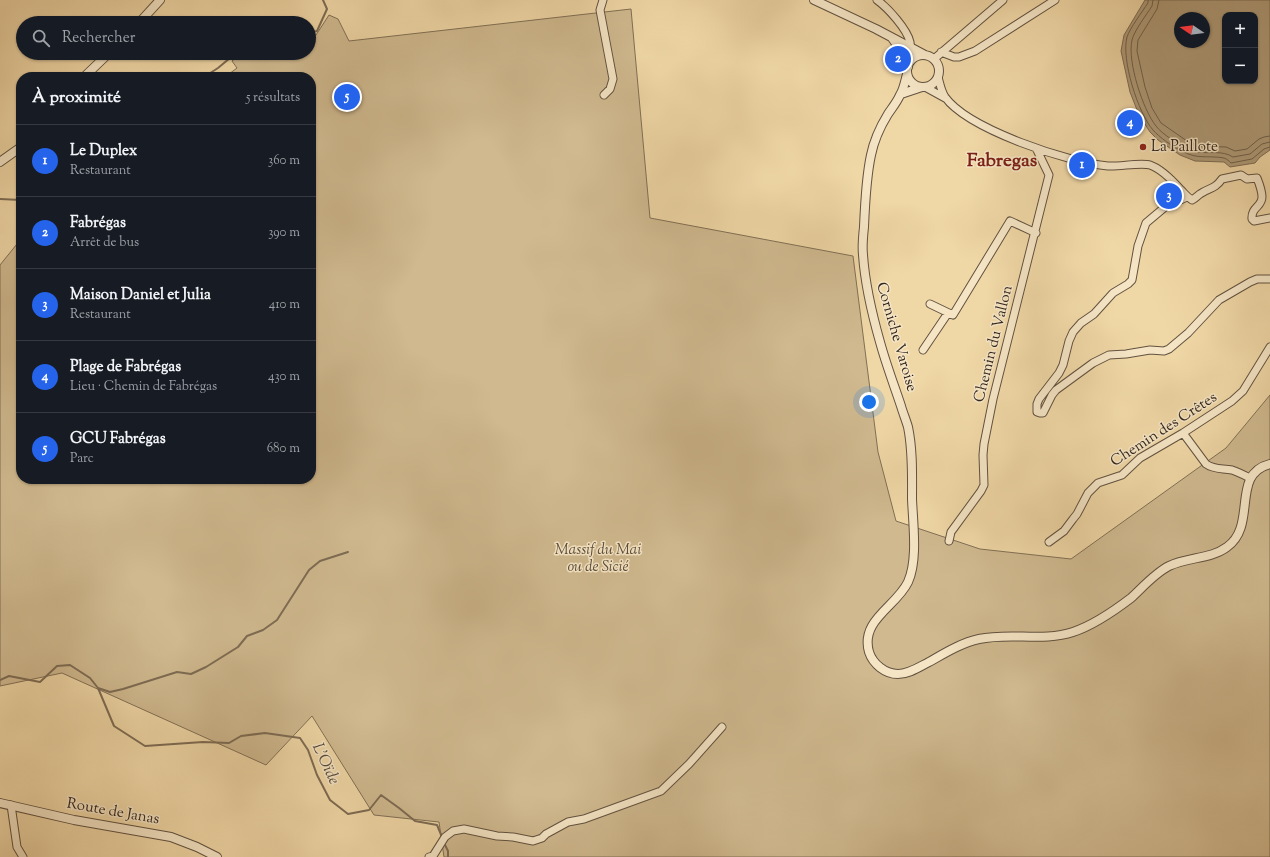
<!DOCTYPE html>
<html lang="fr">
<meta charset="utf-8">
<style>
body{margin:0;font-family:"Sorts Mill Goudy",serif;background:#242831;color:#f1f3f6}
.controls{position:absolute;right:12px;top:12px;display:grid;overflow:hidden;border-radius:8px;box-shadow:0 1px 3px #0004}
.controls button{width:36px;height:36px;display:grid;place-items:center;padding:0;border:0;border-bottom:1px solid #363941;background:#171b24;color:#f1f3f6;font:20px sans-serif}
.compass{position:absolute;left:1174px;top:12px;width:36px;height:36px;border-radius:50%;background:#171b24;box-shadow:0 1px 3px #0004;rotate:283deg}
.you{position:absolute;left:869px;top:402px;width:14px;height:14px;margin:-10px;border:3px solid #fff;border-radius:50%;background:#1a73e8;box-shadow:0 0 0 6px #1a73e833}
.badge{display:grid;place-items:center;width:26px;height:26px;border-radius:50%;background:#2563eb;color:#fff;font-size:13px;font-weight:700}
.pin{position:absolute;translate:-50% -50%;border:2px solid #fff;box-shadow:0 1px 4px #0006}
.list{margin:0;padding:0;list-style:none}
h2{display:flex;justify-content:space-between;align-items:center;height:52px;margin:0;padding:0 16px;font-size:17px}
h2 small{font-size:13px;font-weight:400;color:#9ea1a6}
.list li{display:grid;grid-template-columns:26px 1fr auto;gap:12px;align-items:center;box-sizing:border-box;height:72px;padding:0 16px;border-top:1px solid #363941}
.list b{display:block;font-size:15px;white-space:nowrap}
.list p{margin:0;font-size:13px;white-space:nowrap;color:#9ea1a6}
.list em{font-size:13px;font-style:normal;color:#9ea1a6}
.icon{flex:none;width:22px;height:22px;fill:none;stroke:currentColor;stroke-width:2;stroke-linecap:round;stroke-linejoin:round}
.map{position:relative;flex:none;width:1270px;height:857px;overflow:hidden}
.search{position:absolute;background:#171b24;box-shadow:0 1px 3px #0004;left:16px;top:16px;width:300px;height:44px;display:flex;align-items:center;gap:10px;box-sizing:border-box;padding:0 14px;border-radius:22px;color:#9ea1a6;font-size:15px}
.panel{position:absolute;background:#171b24;box-shadow:0 1px 3px #0004;left:16px;top:72px;width:300px;height:412px;border-radius:16px}
.map>svg:first-child{display:block}
.green{fill:#d0b98f;stroke:#807056}
.water{fill:#af9b78;stroke:#7d6c54;fill-rule:evenodd}
.lines{fill:none;stroke-linecap:round;stroke-linejoin:round}
.shore{stroke:#70604b;stroke-width:1}
.stream{stroke:#7d6c54;stroke-width:2}
.minor-casing{stroke:#615240;stroke-width:9}
.tertiary-casing{stroke:#615240;stroke-width:10}
.minor{stroke:#f5e5c5;stroke-width:7}
.tertiary{stroke:#f5e5c5;stroke-width:8}
.poi-dot{fill:#8f2418;stroke:#f5e5c5;stroke-width:1.5}
.labels{text-anchor:middle;dominant-baseline:central;stroke-width:3;stroke-linejoin:round;paint-order:stroke}
.poi-label{font-size:15px;fill:#31261e;stroke:#f5e5c5;text-anchor:start}
.street-label{font-size:15px;fill:#31261e;stroke:#f5e5c5}
.park-label{font-size:15px;font-style:italic;fill:#594b3a;stroke:#f5e5c5}
.water-label{font-size:16px;font-style:italic;fill:#574939;stroke:#f5e5c5}
.district-label{font-size:19px;font-weight:bold;fill:#7a1f14;stroke:#f5e5c5}
</style>
<div class="map">
<svg width="1270" height="857" viewBox="0 0 1270 857">
<rect width="100%" height="100%" fill="#f0d7a6"/>
<filter id="stains"><feTurbulence type="fractalNoise" baseFrequency=".005" numOctaves="4"/><feColorMatrix values="0 0 0 0 .2 0 0 0 0 .09 0 0 0 0 .02 0 0 0 .5 -.17"/></filter>
<radialGradient id="worn" r=".72"><stop offset=".6" stop-color="#630" stop-opacity="0"/><stop offset="1" stop-color="#630" stop-opacity=".3"/></radialGradient>
<path class="green" d="M631,9l19,209 203,38 25,196 18,69 84,28 91,10 155,-111 44,-53v462h-826l-5,-35 -65,-7 -62,-99 -46,49 -204,-92 -62,13v-421l21,-26v240h290v-402h-86l12,-9 -5,-7 10,-8h67v-16l7,-2 13,-20 9,4 11,22z"/>
<path class="water" d="M1145,0h125v150l-10,7 -5,6 -25,4 -6,-5 -29,-1 -15,-6 -22,-15 -8,-8 -11,-17 -9,-23 -9,-41 3,-16zM1225,15h30v66h-30zM1180,18h24v24h-24z"/>
<g class="lines">
<path class="shore" d="M1148,0v3c-6,9 -18,25 -21,34 -6,22 11,76 26,93 6,7 20,17 29,21 16,9 26,4 42,7 3,1 5,3 7,5l21,-4 12,-10 6,-2
M1153,0l-1,6c-5,8 -18,25 -20,34 -5,21 11,70 24,86 6,8 22,18 30,22 4,1 8,3 12,4 12,2 24,-2 35,5l17,-3 12,-10 8,-2
M1159,0l-2,9 -19,31 -1,11 8,36 7,21 9,15 26,18 11,5 28,1 9,4 12,-2 12,-10 5,-2 6,-1"/>
<path class="stream" d="M309,33l8,-2 10,-22 -4,-9
M204,77l14,-9 18,-15
M0,199l21,1
M0,680l9,-4 31,6 17,-16 13,-1 20,13 8,10 16,38 31,20 58,-4 26,1 12,-7 24,-3 35,5 8,12 9,25 13,25 18,14 21,-4 12,-15 18,13 16,13 22,4 5,12
M98,688l12,4 13,-3 54,-17 14,2 15,-7 32,-20 9,-11 16,-6 14,-10 32,-50 11,-9 28,-9
M444,843l4,8v6"/>
<defs>
<path id="minor" d="M603,0l-3,10 13,69 -3,10 -6,6
M877,0c11,8 30,29 33,42 1,7 0,13 0,19
M941,52l13,5h5l16,-6 80,-51
M934,59l69,-59
M938,77c2,7 3,14 7,20 23,32 124,66 163,69 11,1 33,-4 42,-1 12,4 23,16 31,25 4,4 6,7 11,10 4,-2 5,-4 8,-6 10,-7 14,-4 22,-15l19,-4 6,4 10,-1c2,5 5,13 5,19 0,10 -11,10 -10,22l2,2 16,-3
M925,87l20,11
M1187,197l-22,10 -19,16 -8,23 -6,34 -4,4 -15,9 -19,21 -13,9 -8,9 -4,9 -6,24 -4,8 -20,26 -2,5v8l3,1h3l9,-18 4,-5 37,-27 16,-8 17,-1 24,-4 14,1 5,-2 19,-16 31,-33 31,-18 7,-3h13
M930,304l23,11 57,-94 26,12
M923,350l25,-37
M1183,433l23,31c8,6 17,4 26,6 6,2 12,5 18,8
M949,541l2,-9 30,-41 3,-6 -1,-30 1,-11 9,-45 56,-224 -13,-27
M1049,542l15,-11 9,-12 4,-5 11,-21 10,-10 24,-8 18,-17 43,-25 49,-32 11,-10 27,-44
M11,805l6,42 6,10
M429,857l4,-1 12,-19 8,-6 11,-2 33,7 16,1 20,4 9,-3 4,-4 22,-12 16,-3 77,-28 28,-27 33,-37"/>
<path id="tertiary" d="M814,0l62,29 49,26
M139,23l21,-23
M892,38l7,10 9,19
M907 71a16 16 0 1 1 32 0a16 16 0 1 1-32 0Z
M907,74c-2,7 -3,15 -7,21 -3,7 -8,13 -12,19 -8,13 -14,26 -17,41 -5,23 -6,48 -7,72 -1,9 -2,19 -1,28 2,29 9,59 17,87 6,22 14,43 21,64 2,7 5,14 7,21 5,24 4,49 4,72 1,25 6,61 -4,83 -12,25 -48,38 -39,70 4,12 16,22 29,22 11,0 21,-7 31,-12 16,-9 32,-19 50,-23 31,-7 64,3 94,-7 21,-7 41,-21 58,-34 12,-11 24,-25 38,-32 19,-9 42,-7 58,-19 31,-22 3,-73 43,-83
M84,77l25,-24
M901,94l21,-7
M0,162l21,-15
M0,803l74,17 97,17 26,10 20,10"/>
</defs>
<use href="#minor" class="minor-casing"/>
<use href="#tertiary" class="tertiary-casing"/>
<use href="#minor" class="minor"/>
<use href="#tertiary" class="tertiary"/>
</g>
<circle class="poi-dot" cx="1143" cy="147" r="4"/>
<g class="labels">
<g class="poi-label">
<text x="1151" y="147">La Paillote</text>
</g>
<g class="street-label">
<text transform="translate(896 337) rotate(74)">Corniche Varoise</text>
<text transform="translate(994 344) rotate(-76)">Chemin du Vallon</text>
<text transform="translate(1164 430) rotate(-33)">Chemin des Crêtes</text>
<text transform="translate(113 812) rotate(10)">Route de Janas</text>
</g>
<g class="park-label">
<text x="598" y="550">Massif du Mai<tspan x="598" dy="17">ou de Sicié</tspan></text>
</g>
<g class="water-label">
<text transform="translate(325 764) rotate(65)">L'Oïde</text>
</g>
<g class="district-label">
<text x="1002" y="161">Fabregas</text>
</g>
</g>
<rect width="100%" height="100%" filter="url(#stains)"/>
<rect width="100%" height="100%" fill="url(#worn)"/>
</svg>
<div class="controls">
<button>+</button>
<button>−</button>
</div>
<svg class="compass" viewBox="-18 -18 36 36"><path d="M0-13l5 13h-10z" fill="#e53935"/><path d="M0 13l5-13h-10z" fill="#9ea1a6"/></svg>
<div class="you"></div>
<div class="pin badge" style="left:1082px;top:165px">1</div>
<div class="pin badge" style="left:898px;top:59px">2</div>
<div class="pin badge" style="left:1169px;top:196px">3</div>
<div class="pin badge" style="left:1130px;top:123px">4</div>
<div class="pin badge" style="left:347px;top:97px">5</div>
<div class="search"><svg class="icon" aria-label="search" viewBox="0 0 24 24"><circle cx="10" cy="10" r="6"/><path d="M15 15l6 6"/></svg>Rechercher</div>
<section class="panel">
<h2>À proximité<small>5 résultats</small></h2>
<ul class="list">
<li><span class="badge">1</span><div><b>Le Duplex</b><p>Restaurant</p></div><em>360 m</em></li>
<li><span class="badge">2</span><div><b>Fabrégas</b><p>Arrêt de bus</p></div><em>390 m</em></li>
<li><span class="badge">3</span><div><b>Maison Daniel et Julia</b><p>Restaurant</p></div><em>410 m</em></li>
<li><span class="badge">4</span><div><b>Plage de Fabrégas</b><p>Lieu · Chemin de Fabrégas</p></div><em>430 m</em></li>
<li><span class="badge">5</span><div><b>GCU Fabrégas</b><p>Parc</p></div><em>680 m</em></li>
</ul>
</section>
</div>
